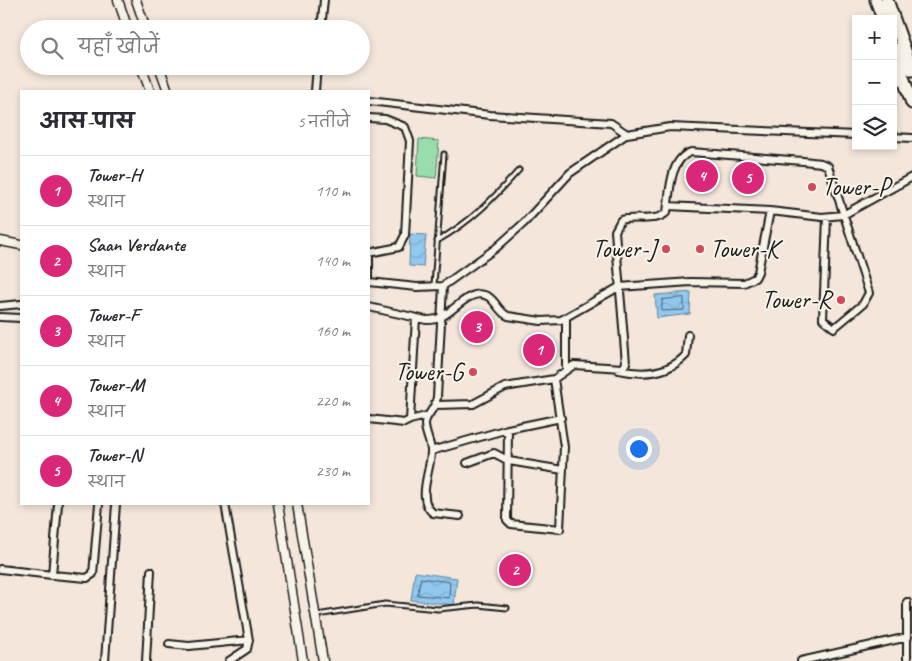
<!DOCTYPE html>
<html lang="hi">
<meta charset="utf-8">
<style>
body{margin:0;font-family:Caveat,"Playpen Sans Deva",sans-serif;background:#f2f2f3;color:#2b2b33}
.controls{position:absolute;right:15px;top:15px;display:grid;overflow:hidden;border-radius:0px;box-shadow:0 2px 8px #0003}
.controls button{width:45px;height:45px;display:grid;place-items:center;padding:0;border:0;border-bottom:1px solid #e1e1e2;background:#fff;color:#2b2b33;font:25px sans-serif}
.you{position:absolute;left:638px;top:448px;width:18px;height:18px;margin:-12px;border:4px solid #fff;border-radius:50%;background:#1a73e8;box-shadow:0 0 0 8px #1a73e833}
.badge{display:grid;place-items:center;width:32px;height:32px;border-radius:50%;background:#db2777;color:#fff;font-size:16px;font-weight:700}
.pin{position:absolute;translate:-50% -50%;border:2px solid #fff;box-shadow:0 1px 5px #0006}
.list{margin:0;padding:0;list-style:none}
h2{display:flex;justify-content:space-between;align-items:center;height:65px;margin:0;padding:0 20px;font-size:21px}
h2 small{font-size:16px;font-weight:400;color:#7c7c81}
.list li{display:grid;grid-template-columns:32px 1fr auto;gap:15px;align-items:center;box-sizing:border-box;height:70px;padding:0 20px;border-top:1px solid #e1e1e2}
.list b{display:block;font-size:19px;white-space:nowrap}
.list p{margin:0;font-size:16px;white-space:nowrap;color:#7c7c81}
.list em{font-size:16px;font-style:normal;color:#7c7c81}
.icon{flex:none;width:28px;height:28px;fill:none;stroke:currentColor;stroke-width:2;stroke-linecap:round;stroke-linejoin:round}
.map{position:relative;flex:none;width:912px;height:661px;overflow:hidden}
.search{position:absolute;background:#fff;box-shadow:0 2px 8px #0003;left:20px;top:20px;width:350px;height:55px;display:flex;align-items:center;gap:12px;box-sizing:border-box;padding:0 18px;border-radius:28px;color:#7c7c81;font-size:19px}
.panel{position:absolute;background:#fff;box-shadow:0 2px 8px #0003;left:20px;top:90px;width:350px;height:415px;border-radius:0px}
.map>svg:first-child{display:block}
.park{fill:#97deac;stroke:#5a7d64}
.water{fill:url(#water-waves);stroke:#62839b}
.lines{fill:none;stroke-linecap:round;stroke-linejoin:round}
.shore{stroke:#4b6170;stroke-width:1}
.service-casing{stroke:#1c1c1c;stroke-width:7}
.minor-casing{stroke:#1c1c1c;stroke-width:10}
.tertiary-casing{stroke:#1c1c1c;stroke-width:11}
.trunk-casing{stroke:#1c1c1c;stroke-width:15}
.service{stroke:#f7f3e8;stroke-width:3}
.minor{stroke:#f7f3e8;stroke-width:6}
.tertiary{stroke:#f7f3e8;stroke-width:8}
.trunk{stroke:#f7f3e8;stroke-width:11}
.poi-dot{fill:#d1495b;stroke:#f7f3e8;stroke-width:2}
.labels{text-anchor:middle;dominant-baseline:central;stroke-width:4;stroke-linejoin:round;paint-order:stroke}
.poi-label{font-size:25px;fill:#1c1c1c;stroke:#f7f3e8;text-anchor:end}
</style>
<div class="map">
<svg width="912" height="661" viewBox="0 0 912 661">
<defs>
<pattern id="water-waves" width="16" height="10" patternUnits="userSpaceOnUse" patternTransform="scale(1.25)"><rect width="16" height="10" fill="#91c8ef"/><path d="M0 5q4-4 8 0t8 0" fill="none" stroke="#7cabcc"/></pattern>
</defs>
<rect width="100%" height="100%" fill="#f4e6da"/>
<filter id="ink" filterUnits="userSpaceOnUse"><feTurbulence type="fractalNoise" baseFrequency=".02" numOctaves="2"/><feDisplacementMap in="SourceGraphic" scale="10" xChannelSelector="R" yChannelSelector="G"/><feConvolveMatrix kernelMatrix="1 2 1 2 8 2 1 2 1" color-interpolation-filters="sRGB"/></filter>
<g filter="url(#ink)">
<path class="park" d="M419,139l20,2 -3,37 -19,-2z"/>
<path class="water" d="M410,234l16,1 -3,32 -14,-1z
M691,292l-1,22 -33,4 -2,-23z
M415,572l42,6 -3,27 -43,-5z"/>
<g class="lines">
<path class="shore" d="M684,298v12l-22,1v-11z
M421,578l29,4 -1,16 -31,-3z"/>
<defs>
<path id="service" d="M437,241c35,-20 56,-42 82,-71
M434,285l10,-131
M317,615l68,-11 53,5 40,-4 29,3"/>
<path id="minor" d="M321,29l3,-29
M315,91l2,-25
M369,101l121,14 121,8 16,11
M369,118l16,1 20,8 5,14 -5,94 -6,12 -30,6
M893,137l19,1
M668,206l102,5 52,6 21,-2 69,-38
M369,277v-24
M369,282l48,5 26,-1 53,-38 28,-25 46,-50 57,-39 43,-7 186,8
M443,286l-6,111c-2,14 -12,18 -12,27 0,9 5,17 6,26 1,19 -16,49 2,63l27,3
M0,306l21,-2
M369,307l57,13c5,0 11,0 15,-3 14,-6 30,-31 48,-20 8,6 10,15 19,19l33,5 20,-1 58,-33 72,-5 53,1 11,-5 3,-6 12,-61
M0,317l21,1
M566,318v52
M619,370c23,5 49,4 67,-15l2,-20
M554,379l10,68 -4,82 -49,-5 -4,-4 1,-91 53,-11
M436,405l37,-1 32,-17 49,-8 20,-14 49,3 3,-5 -11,-132 6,-11c13,-4 36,3 46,-8 3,-19 2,-53 24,-60l112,9 18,2 7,3 41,127 -6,11 -29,24 -11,-9 4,-102
M369,419l35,4 6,-3 6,-102
M410,420l16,-4
M431,451l77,-22
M467,463l27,-10 15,8 54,9
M225,504l24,136 -2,9 -18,12
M0,569l52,6 6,-71
M52,575l35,3 6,-4 6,-70
M907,602v59
M169,644l20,2 60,-6
M105,661l11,-157
M146,661l5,-90
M801,661l107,-24"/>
<path id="tertiary" d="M118,0l10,29
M136,0l10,29
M141,66l9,25
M159,66l9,25
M0,241l21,4
M278,504l25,157
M297,504l26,157"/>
<path id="trunk" d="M876,0l7,19
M887,0l25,70
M893,48l19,55"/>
</defs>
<use href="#service" class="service-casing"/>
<use href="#minor" class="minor-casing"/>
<use href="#tertiary" class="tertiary-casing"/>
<use href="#trunk" class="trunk-casing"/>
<use href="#service" class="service"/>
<use href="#minor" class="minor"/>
<use href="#tertiary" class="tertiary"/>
<use href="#trunk" class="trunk"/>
</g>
</g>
<g class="poi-dot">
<circle cx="812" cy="187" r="5"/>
<circle cx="666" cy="249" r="5"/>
<circle cx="700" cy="249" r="5"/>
<circle cx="841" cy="300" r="5"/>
<circle cx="473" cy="372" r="5"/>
</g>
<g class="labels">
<g class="poi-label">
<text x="822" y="187" text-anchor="start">Tower-P</text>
<text x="656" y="249">Tower-J</text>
<text x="710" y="249" text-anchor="start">Tower-K</text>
<text x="831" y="300">Tower-R</text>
<text x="463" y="372">Tower-G</text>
</g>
</g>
</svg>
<div class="controls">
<button>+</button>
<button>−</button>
<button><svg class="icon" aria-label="layers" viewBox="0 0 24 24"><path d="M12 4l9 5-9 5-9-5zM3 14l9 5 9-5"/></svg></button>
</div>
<div class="you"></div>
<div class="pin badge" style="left:539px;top:350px">1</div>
<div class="pin badge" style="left:515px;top:570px">2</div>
<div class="pin badge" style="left:477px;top:327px">3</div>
<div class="pin badge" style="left:702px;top:176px">4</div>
<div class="pin badge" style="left:748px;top:178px">5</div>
<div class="search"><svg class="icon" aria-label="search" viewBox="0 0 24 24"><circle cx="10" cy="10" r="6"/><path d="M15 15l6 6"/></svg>यहाँ खोजें</div>
<section class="panel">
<h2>आस-पास<small>5 नतीजे</small></h2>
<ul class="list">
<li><span class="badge">1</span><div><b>Tower-H</b><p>स्थान</p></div><em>110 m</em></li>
<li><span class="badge">2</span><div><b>Saan Verdante</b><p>स्थान</p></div><em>140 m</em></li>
<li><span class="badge">3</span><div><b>Tower-F</b><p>स्थान</p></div><em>160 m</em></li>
<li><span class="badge">4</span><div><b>Tower-M</b><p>स्थान</p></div><em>220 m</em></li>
<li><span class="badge">5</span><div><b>Tower-N</b><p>स्थान</p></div><em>230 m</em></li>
</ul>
</section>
</div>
